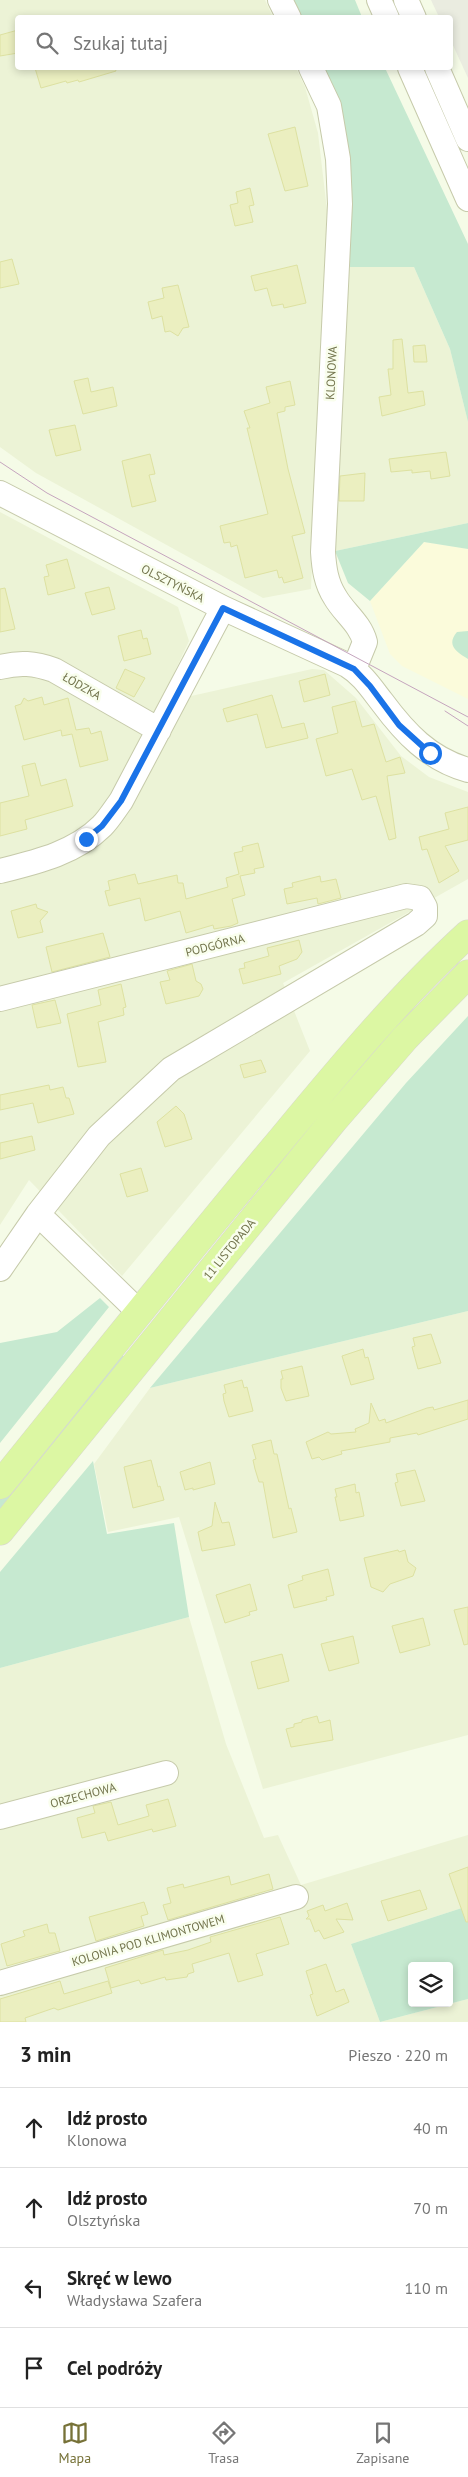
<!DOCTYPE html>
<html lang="pl">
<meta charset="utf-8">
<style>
body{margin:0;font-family:"PT Sans",sans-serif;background:#f6f6f6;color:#222}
.controls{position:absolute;right:15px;bottom:15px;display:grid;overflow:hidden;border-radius:5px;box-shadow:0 2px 8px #0003}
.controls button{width:45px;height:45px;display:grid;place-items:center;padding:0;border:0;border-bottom:1px solid #e0e0e0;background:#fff;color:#222;font:25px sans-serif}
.stop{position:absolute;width:15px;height:15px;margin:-11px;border:4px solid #1a73e8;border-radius:50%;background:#fff}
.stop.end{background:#1a73e8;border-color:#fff;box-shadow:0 1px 5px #0008}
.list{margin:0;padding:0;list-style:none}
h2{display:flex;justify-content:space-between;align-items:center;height:65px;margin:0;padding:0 20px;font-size:21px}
h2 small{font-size:16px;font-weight:400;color:#767676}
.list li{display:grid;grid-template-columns:32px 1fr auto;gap:15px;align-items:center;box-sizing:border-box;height:80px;padding:0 20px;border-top:1px solid #e0e0e0}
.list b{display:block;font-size:19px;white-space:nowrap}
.list p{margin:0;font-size:16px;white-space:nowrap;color:#767676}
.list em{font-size:16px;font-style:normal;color:#767676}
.icon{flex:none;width:28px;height:28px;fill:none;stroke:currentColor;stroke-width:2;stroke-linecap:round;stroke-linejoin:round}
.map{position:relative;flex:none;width:468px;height:2022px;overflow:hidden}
.search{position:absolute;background:#fff;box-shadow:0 2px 8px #0003;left:15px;right:15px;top:15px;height:55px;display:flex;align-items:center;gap:12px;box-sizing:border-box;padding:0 18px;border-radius:5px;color:#767676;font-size:19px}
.sheet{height:385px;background:#fff}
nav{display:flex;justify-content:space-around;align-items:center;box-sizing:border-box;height:70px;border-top:1px solid #e0e0e0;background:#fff;font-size:14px;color:#767676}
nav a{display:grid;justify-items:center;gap:2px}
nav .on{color:#777238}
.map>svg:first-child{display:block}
.residential{fill:#ecf3d6}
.commercial{fill:#fbfbdb}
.industrial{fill:#eaece0}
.green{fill:#c6e9d0;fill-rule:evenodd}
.building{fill:#ebefc0;stroke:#dde1a1}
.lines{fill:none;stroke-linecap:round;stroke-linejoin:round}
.minor-casing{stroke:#c6caaa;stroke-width:26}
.major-casing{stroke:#d8d8cd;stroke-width:29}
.minor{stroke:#fff;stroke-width:24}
.major{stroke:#dcf7a3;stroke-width:28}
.tram{stroke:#c5a5be;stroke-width:1}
.route{stroke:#1a73e8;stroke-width:6}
.labels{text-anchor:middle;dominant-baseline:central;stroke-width:5;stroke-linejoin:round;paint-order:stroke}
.street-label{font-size:12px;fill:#72744c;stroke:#f9feed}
</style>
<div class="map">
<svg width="468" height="2022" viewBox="0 0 468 2022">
<rect width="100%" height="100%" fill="#f5fbe7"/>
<path class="residential" d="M0,0h265l8,17 -255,1v50h278l9,19 13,46 9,77 -16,379 -48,9 -227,-125 -36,-26z
M348,267h66l36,82 18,73v101l-133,28 -1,-42z
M0,512l178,95 11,34 -29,62 152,-34 12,1 32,28 45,58 28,21 39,15v87l-185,104 27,68 -188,225 -93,-96 -29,45z
M468,1311v424l-205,54 -84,-272 -71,15 -14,-68 56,-76z
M189,1617l37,127 38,94 14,-3 23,50 167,-50v71l-117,38 29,78 88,-23v23h-468v-354z"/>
<path class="commercial" d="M424,542l44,7v150l-66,-33 -12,-12 -20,-53z"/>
<path class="industrial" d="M431,0h37v78l-17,-37 -1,-23 -11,-1z"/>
<path class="green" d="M290,0h65l7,17h-64z
M322,68h63l83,176v178l-18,-73 -36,-82h-66z
M468,523v26l-44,-7 -54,59 -22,-18 -13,-32z
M468,631v28c-12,-7 -22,-14 -11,-27z
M468,1016v295l-318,77 256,-305z
M100,1298l9,9 -109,136v-100l57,-11z
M119,1352l9,8 -128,157v-19z
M93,1461l14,73 67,-11 15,94 -189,51v-96z
M468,1906v93l-88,23 -29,-78zM412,1966h37v37h-37z"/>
<path class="building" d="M18,30v23l-18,3v-21z
M35,68h80l1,3 -37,11 -1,-2 -11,3 -1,-2 -25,7z
M295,127l13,59 -23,5 -17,-57z
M250,188l4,17 -5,1 4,16 -18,4 -5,-21 8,-2 -2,-11z
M12,259l7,25 -19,4v-26z
M297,265l9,38 -22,5 -1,-4 -11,2 -5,-18 -12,3 -4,-15z
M178,285l11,42 -6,1 -5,8 -8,-5 -5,1 -3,-16 -10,3 -4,-17 16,-4 -2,-10z
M402,339l6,54 15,-2 2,14 -43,11 -3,-19 12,-2 -3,-26h5v-29z
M425,345l2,17h-13l-1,-16z
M88,378l3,14 22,-5 4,19 -34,8 -9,-33z
M290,381l5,24 -10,2v4l-8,2 11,56 17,64 -13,3 11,42 -19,5 -2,-6 -3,1 -2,-8 -32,8 -8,-33 -6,2 -1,-5 -6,1 -4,-17 48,-12 -21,-86h3l-6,-17 26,-8 -4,-16z
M75,425l6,25 -25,6 -7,-26z
M446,452l4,24 -19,3 -1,-8 -18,2v-3l-21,2 -2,-13z
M150,454l5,20 -6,1 7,26 -24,6 -10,-46z
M365,473l-1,28h-25l1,-25z
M67,559l8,29 -27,7 -4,-18 5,-1 -3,-11z
M109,587l6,22 -23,6 -7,-22z
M5,588l10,41 -15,3v-43z
M141,630l2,9 4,-1 4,16 -27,7 -6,-25z
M125,669l20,9 -11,19 -18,-9z
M325,674l5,21 -26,7 -5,-21z
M272,695l10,33 22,-5 4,15 -42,10 -9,-34 -30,8 -4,-13z
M42,697l2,8 24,-7 8,32 13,-2 2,6 10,-3 7,29 -28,7 -8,-33 -10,2 -1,-6 -37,10 -9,-34 6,-2 3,-6 4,3z
M355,701l7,26 12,-3 12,38 14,-5 5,16 -18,3 9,62 -7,2 -13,-44 -14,4 -10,-31 -26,7 -10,-37 22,-6 -6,-26z
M35,763l6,23 25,-7 7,27 -48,14 2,9 -27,7v-33l29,-7 -7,-30z
M468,807v33l-23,6 14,25 -20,12 -12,-34 -5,1 -3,-13 30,-8 -4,-16z
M258,843l6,24 -10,2 1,4 -15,3 5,19 -13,4 6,24 -7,3 -17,3 -1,-4 -27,8 -6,-22 -35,10 -5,-23 -31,8 -4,-15 5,-1 -2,-9 27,-7 3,10 39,-9 1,8h5l3,16 42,-12 -2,-9 13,-4 -5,-21 9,-2 -1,-4z
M320,876l1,6 15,-3 5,19 -23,6 -1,-6 -30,6 -3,-15 9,-2 -1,-4z
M36,904l1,4 11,4 -8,9 3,11 -25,6 -7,-27z
M103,933l7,24 -58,15 -6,-25z
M299,940l3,12 -5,7 -18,7 2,8 -38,10 -4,-15 6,-1 -1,-5 25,-7 -2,-8z
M192,964l4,17 5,3 2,5 -4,7 -33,8 -6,-22 10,-2 -3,-9z
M121,984l5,23 -3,1 1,7 -26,7 8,40 -28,5 -11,-53 34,-9 -3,-15z
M55,1000l6,23 -24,5 -5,-23z
M261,1060l5,12 -22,6 -4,-13z
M49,1085l1,5 13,-3 3,11h3l5,16 -36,9 -5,-20 -33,7v-15z
M176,1106l8,8 8,25 -27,8 -8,-25z
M32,1136l3,14 -35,9v-16z
M141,1168l7,23 -21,6 -7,-23z
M431,1334l10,29 -23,6 -6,-22 3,-1 -2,-8z
M363,1349l2,9 3,-1 6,22 -23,6 -9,-29z
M302,1366l7,30 -23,5 -5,-13v-9h2l-2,-8z
M242,1380l2,8 3,-1 6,24 -24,6 -5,-16 -1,-7 3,-1 -2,-8z
M468,1400v19l-50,16 -1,-2 -27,5v4l-49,9 1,3 -20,6 -3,-3 -7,2 -6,-17 22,-10 3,2 25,-2 -1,-3 14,-6 2,-20 8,18 6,-2 1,4 41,-15 6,-1 1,3z
M271,1440l3,14h3l12,55 2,-1 6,24 -24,6 -10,-56h-4l-4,-13 -2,-9 3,-1 -4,-14z
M151,1460l7,27 2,-1 4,14 -31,8 -9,-41z
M210,1462l5,22 -22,6v-2l-8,2 -5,-18z
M415,1470l10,31 -24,5 -6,-23 3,-1 -2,-8z
M355,1484l1,9 3,-1 5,24 -24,5 -5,-24h2l-2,-8z
M215,1502l7,21 7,-1 6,23 -33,6 -4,-19 14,-6z
M398,1550l1,2 6,-2 3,12 8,6 -3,8 -23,8 -7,8 -12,-5 -7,-29z
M328,1569l6,26 -8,2 1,3 -33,8 -6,-23 15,-5 -1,-4z
M250,1584l7,26 -8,2 1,3 -25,8 -9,-28z
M468,1607v37l-4,1 -10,-35z
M423,1618l7,27 -30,8 -8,-27z
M353,1636l6,27 -30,8 -8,-27z
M282,1654l7,27 -31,8 -7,-27z
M317,1716l2,7 11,-3 3,20 -42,7 -5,-18 8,-2v-3l8,-2v-2z
M168,1799l8,27 -23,6 -1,-3 -44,12 -3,-9 -23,6 -5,-20 18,-5 -2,-7 18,-4 7,23 31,-9 -3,-11z
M468,1867v55h-2l-17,-48z
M269,1874l4,15 -105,31 -5,-15 8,-2 -4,-15 16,-4 1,4 45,-12 2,9z
M420,1890l7,19 -39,12 -7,-20z
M144,1902l4,12 -7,2 3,10 -48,15 -7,-24z
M347,1903l6,17 -17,-1 8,13 -20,7 -5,-9 -4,2 -5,-13h-4l3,-3 -2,-5 16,-6 2,6z
M280,1917l9,27 -33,10 7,21 -25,7 -9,-29 -37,11 2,8 -6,2 -1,3 -21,3 -1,-3 -24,7 -2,-4 -28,8 -6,-20 58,-18 1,5 24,-5 23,-8 -1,-5z
M47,1924l2,9h6l5,18 -53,15 -6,-22 24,-8 -2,-5z
M326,1964l10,28 8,-3 5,13 -32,14 -7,-21 3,-1 -7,-23z
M60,1981l4,13 44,-13 4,12 -54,17 -4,-2 -29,10 1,4h-26v-23z"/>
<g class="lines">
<defs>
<path id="minor" d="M280,0l9,18
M379,0l8,18
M406,0l8,18
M311,68l18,38 9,53 2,45 -17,348c1,16 3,31 12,45 9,16 25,26 30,45l-11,27
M410,68l58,131
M437,68l31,71
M0,493l223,115 124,57c15,9 24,23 35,37 23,31 47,57 86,68
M0,667c20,-5 34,-4 54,3l105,60
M0,871c36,-9 75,-18 102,-45 7,-7 13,-17 19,-25l102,-193
M0,999l406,-103 14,2 5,9v9l-9,8 -245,145 -72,67 -61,78 -38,55
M38,1214l101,98
M0,1817l166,-44
M0,1983l296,-86"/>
<path id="major" d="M0,1485c93,-115 185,-231 280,-344 59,-71 119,-144 188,-207
M0,1531l333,-410 73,-84 62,-63"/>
</defs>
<use href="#minor" class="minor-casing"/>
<use href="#major" class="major-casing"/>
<use href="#minor" class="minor"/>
<use href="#major" class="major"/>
<path class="tram" d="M0,462l47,31 421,224
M445,711l23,15"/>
</g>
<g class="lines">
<path class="route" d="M86,839l16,-13 19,-25 102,-193 131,61 16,17 29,39 31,28"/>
</g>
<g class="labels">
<g class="street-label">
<text transform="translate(331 373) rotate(-87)">KLONOWA</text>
<text transform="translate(173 583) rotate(27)">OLSZTYŃSKA</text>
<text transform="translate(82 686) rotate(30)">ŁÓDZKA</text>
<text transform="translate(215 945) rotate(-14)">PODGÓRNA</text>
<text transform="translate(229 1249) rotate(-51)">11 LISTOPADA</text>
<text transform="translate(83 1795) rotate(-15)">ORZECHOWA</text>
<text transform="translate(148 1940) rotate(-16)">KOLONIA POD KLIMONTOWEM</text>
</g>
</g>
</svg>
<div class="controls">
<button><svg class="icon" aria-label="layers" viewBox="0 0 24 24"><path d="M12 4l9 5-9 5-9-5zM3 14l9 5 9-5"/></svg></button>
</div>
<div class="stop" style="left:430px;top:753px"></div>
<div class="stop end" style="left:86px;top:839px"></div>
<div class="search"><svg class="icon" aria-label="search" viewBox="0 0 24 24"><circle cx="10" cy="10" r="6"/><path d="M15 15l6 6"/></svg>Szukaj tutaj</div>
</div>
<section class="sheet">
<h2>3 min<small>Pieszo · 220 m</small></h2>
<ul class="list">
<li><svg class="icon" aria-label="ahead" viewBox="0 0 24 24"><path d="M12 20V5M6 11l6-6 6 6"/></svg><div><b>Idź prosto</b><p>Klonowa</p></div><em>40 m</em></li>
<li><svg class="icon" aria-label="ahead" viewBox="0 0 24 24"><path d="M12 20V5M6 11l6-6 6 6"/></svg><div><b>Idź prosto</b><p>Olsztyńska</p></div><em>70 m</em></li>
<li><svg class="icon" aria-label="left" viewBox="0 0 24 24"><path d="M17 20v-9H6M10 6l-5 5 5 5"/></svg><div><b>Skręć w lewo</b><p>Władysława Szafera</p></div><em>110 m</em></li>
<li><svg class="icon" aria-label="arrive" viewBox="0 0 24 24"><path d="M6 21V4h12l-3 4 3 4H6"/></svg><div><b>Cel podróży</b></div></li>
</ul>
</section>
<nav>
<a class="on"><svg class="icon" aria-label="map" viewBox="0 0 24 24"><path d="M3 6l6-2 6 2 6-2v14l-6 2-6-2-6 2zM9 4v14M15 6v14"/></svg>Mapa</a>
<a><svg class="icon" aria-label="directions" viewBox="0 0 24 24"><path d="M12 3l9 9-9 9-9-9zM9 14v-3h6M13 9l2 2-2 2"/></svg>Trasa</a>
<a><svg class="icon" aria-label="saved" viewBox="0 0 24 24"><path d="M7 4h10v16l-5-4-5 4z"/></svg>Zapisane</a>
</nav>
